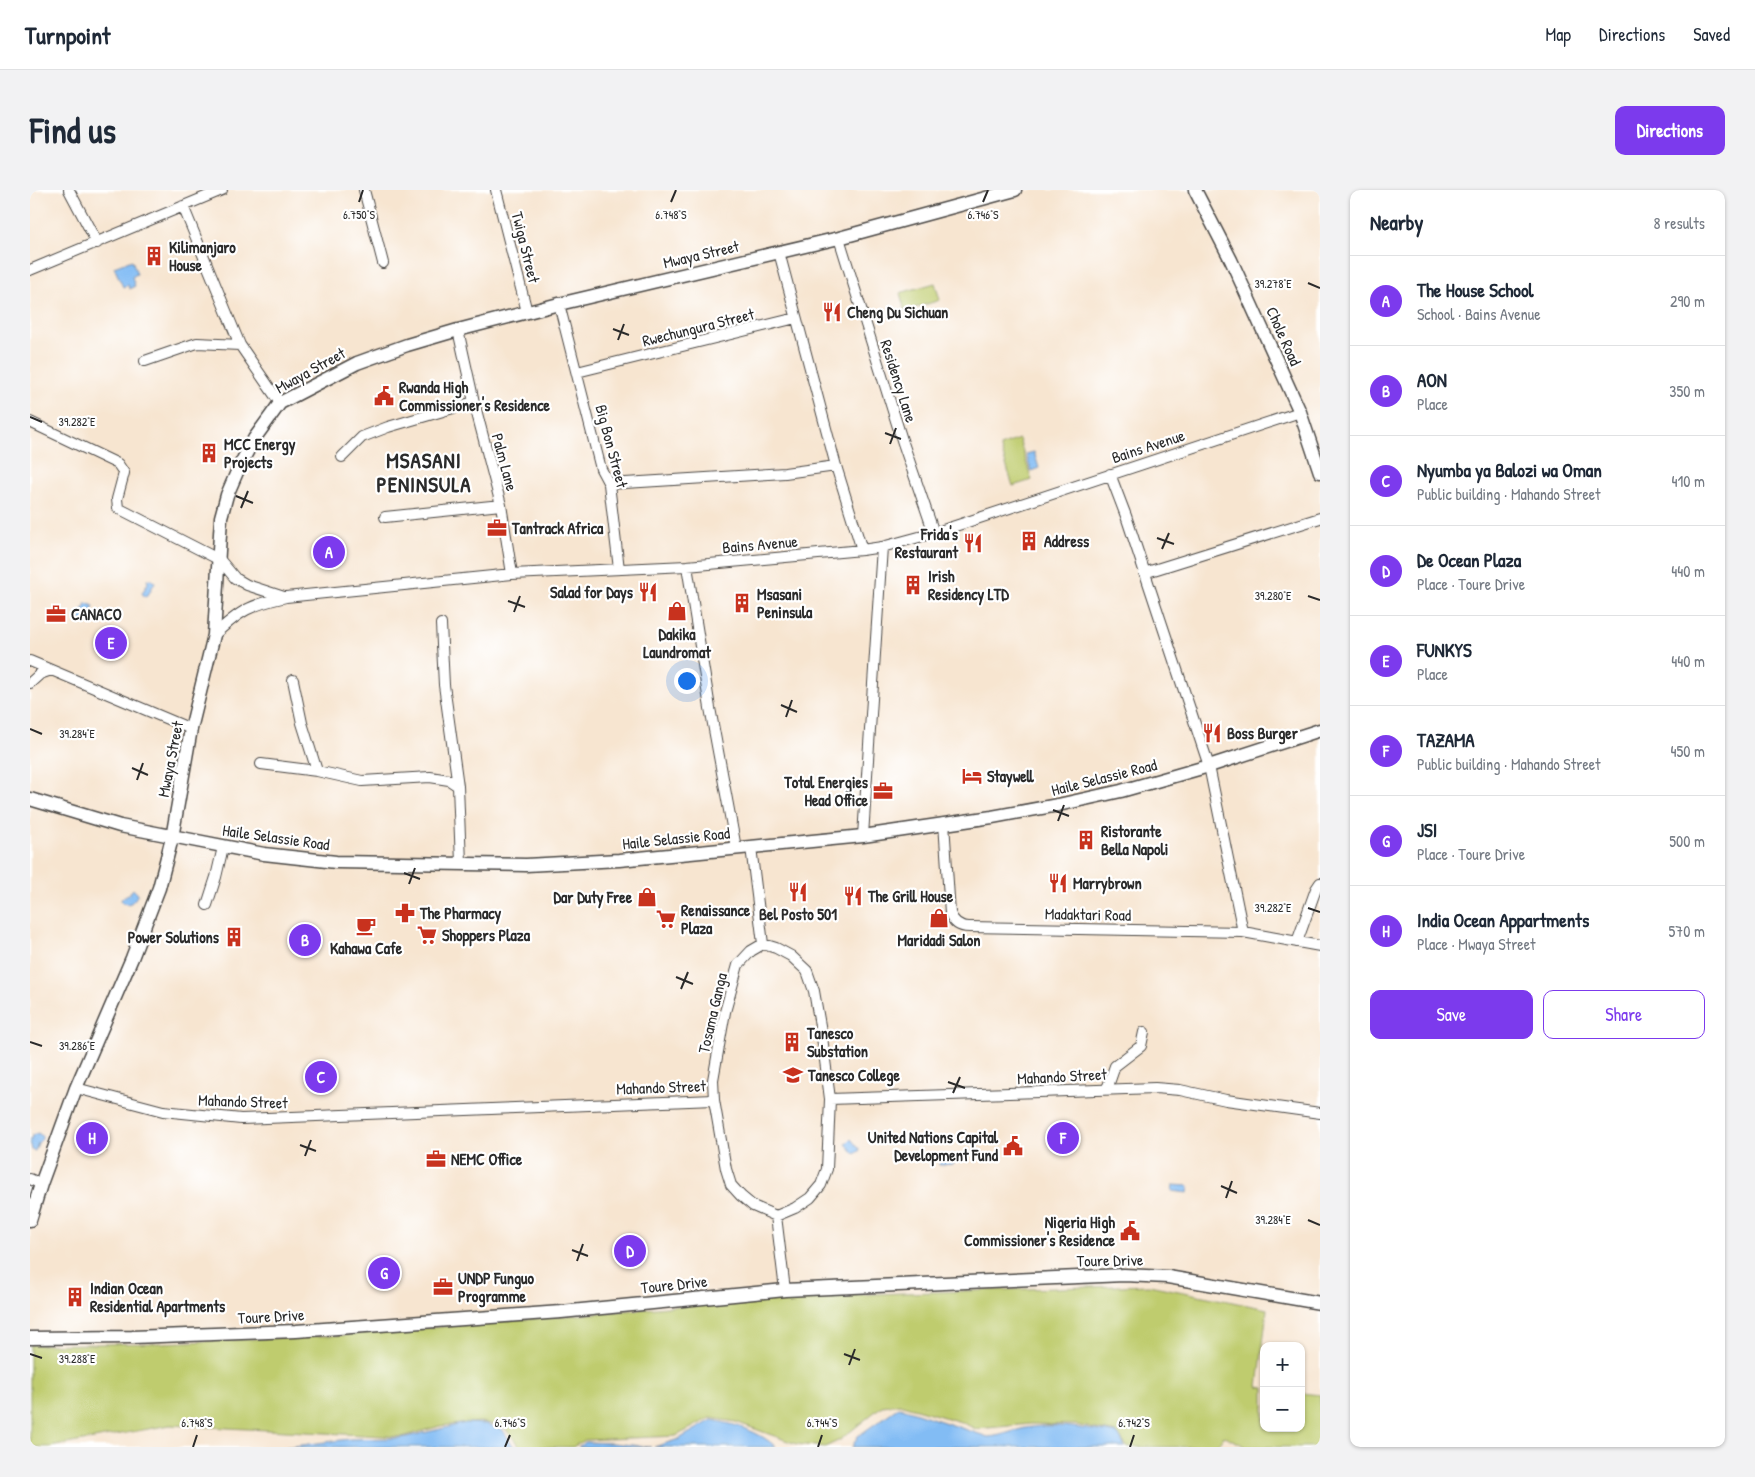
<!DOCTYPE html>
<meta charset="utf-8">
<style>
body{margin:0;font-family:"Patrick Hand",sans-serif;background:#f2f2f3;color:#1f2937}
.controls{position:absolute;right:15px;bottom:15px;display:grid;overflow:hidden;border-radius:10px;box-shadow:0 1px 4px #0004}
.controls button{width:45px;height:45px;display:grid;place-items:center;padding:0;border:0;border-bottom:1px solid #e0e1e3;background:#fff;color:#1f2937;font:25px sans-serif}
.you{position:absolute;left:656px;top:490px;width:18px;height:18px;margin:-12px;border:4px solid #fff;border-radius:50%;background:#1a73e8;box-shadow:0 0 0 8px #1a73e833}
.badge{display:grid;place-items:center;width:32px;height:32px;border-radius:50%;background:#7c3aed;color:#fff;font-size:16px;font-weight:700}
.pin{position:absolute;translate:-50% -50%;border:2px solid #fff;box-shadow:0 1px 5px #0006}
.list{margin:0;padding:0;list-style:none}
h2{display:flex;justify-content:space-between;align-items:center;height:65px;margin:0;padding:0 20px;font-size:21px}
h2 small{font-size:16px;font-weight:400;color:#747a83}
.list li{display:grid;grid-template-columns:32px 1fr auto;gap:15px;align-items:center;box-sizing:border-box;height:90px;padding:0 20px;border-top:1px solid #e0e1e3}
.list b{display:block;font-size:19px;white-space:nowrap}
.list p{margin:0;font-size:16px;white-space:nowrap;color:#747a83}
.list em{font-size:16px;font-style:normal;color:#747a83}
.actions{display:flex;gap:10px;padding:15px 20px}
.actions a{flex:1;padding:11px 0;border:1px solid #7c3aed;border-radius:10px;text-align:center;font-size:18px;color:#7c3aed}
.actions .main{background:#7c3aed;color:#fff}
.map{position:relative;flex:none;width:1290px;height:1257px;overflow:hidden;border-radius:10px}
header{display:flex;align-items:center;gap:30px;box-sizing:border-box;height:70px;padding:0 25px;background:#fff;border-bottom:1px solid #e0e1e3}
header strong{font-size:24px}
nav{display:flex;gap:28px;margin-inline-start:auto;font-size:18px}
.intro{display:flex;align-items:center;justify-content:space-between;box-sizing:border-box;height:120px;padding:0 30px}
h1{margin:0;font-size:35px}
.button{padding:12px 22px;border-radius:10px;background:#7c3aed;color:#fff;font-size:18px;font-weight:700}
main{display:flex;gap:30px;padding:0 30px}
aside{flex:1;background:#fff;border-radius:10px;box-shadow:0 1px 4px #0004}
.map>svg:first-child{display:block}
.green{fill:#bfcc6e;stroke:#757c4c}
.water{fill:#82bcf4;stroke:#567490}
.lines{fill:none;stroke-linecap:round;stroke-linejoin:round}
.minor-casing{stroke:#4a4744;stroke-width:12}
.tertiary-casing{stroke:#4a4744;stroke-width:15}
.minor{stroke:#fff;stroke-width:10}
.tertiary{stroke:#fff;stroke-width:12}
.ticks{fill:none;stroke:#2b2b2b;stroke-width:2}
.labels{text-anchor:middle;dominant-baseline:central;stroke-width:4.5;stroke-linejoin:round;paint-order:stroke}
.poi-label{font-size:16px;font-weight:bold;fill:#2b2b2b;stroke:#fff;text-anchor:start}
.street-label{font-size:16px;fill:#2b2b2b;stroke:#fff}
.district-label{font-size:21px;font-weight:bold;letter-spacing:1px;fill:#2b2b2b;stroke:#fff}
.ticks-label{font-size:12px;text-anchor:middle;fill:#2b2b2b;stroke:#fff;stroke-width:4.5;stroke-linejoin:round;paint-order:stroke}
</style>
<header>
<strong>Turnpoint</strong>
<nav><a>Map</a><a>Directions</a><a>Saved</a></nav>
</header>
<div class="intro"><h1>Find us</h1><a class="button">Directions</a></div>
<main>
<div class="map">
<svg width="1290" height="1257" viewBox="0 0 1290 1257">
<rect width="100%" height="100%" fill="#fff"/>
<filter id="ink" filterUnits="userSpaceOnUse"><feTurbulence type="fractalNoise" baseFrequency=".02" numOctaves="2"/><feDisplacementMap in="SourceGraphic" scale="10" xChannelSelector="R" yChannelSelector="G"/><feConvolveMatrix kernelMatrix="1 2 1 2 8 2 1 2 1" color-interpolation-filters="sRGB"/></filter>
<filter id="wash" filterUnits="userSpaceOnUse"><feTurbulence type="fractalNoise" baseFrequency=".0096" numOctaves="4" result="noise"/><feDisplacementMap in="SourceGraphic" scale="20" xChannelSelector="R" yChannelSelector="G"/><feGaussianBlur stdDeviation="1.12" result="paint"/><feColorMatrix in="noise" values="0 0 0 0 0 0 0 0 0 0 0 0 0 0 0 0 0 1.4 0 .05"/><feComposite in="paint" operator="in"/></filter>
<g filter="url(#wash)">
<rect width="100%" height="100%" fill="#f7e5d0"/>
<path class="green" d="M905,93l5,17 -35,11 -5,-18z
M989,249l13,41 -19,6 -13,-40z
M1119,1095l118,24 -9,78 6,1v40h37v-35l19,2v52h-73l-23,-11 -9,11h-88l-10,-14 -41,-8 -45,-1 -55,5 -15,-7 -62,-18 -17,2 -42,34 -15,7 -29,-3 -60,-22 -26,-4 -34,18 -92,4 -11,7h-53l-17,-21 -23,-4 -40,4 -38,11 -232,-12 -120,22h-20v-102l130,-2 187,-8 435,-38z"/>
<path class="water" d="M102,70l5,14 -5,3 3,9 -6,3 -1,-4 -5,2 -9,-20z
M1004,262l5,16 -8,3 -5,-17z
M120,389l5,3 -7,13 -3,2 -3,-4 6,-10 -1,-3z
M56,413l8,3 -8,18 -7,-3z
M103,699l5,5c-4,7 -9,14 -17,7l1,-3 6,-3z
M8,943l4,3v3l-4,4 -3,8 -3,-1 -2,-10 3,-5z
M821,949l9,11 -5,4 -9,-10z
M909,967h15v7l-15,1z
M1143,995l16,1 -1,7 -16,-2z
M869,1217l89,30c16,-1 30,-9 45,-10 28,-4 58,3 85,7l7,13h-273l6,-11z
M682,1230c22,4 47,11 64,27h-122l25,-8z
M436,1233l20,1 16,5 12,18h-228l63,-8 53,-1z
M555,1252l27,1 39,4h-73z"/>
</g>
<g filter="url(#ink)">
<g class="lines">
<defs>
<path id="minor" d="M39,0l28,53
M334,0l19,73
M466,0l31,122
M153,16l57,139 40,58
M809,48l63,202 32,93
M749,62l57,214 26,84
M0,80l192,-80
M529,114l42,165 8,15 10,85
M428,140l16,72 27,103 11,69
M115,171l52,-18 43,2
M547,182l219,-54
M0,232l88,42 6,9 -7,26 1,9 102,52 15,18 12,7 37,12
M312,267l20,-20 26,-10 86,-25
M1080,284l16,42 83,250 34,166
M579,294l176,-11 51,-7
M355,327l116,-12
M657,376l23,142 26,140
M1114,383l176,-55
M411,434l3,61 14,101 3,77
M184,445c27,-25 36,-30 72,-38l226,-23 175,-8 175,-16 20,-3 52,-14 366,-121
M0,471l161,68
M263,490l9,43 15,48
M0,493l10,-9 11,-4
M231,574l56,7 45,10 68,-4 19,3 9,6
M914,633l6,90c3,9 9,14 19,14l274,5 77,14
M833,646l19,-289
M721,657l12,97
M177,715l9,-28 7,-30
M1267,752l19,-53 4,-6
M733,754l13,4 15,8 16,15 7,20 8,46 8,62 -3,70 -6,16 -11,13 -15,10 -19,8 -23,-10 -12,-10 -10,-11 -5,-16 -12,-69 -1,-20 12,-68 13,-47 13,-14z
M46,898l87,23 78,8 473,-19
M1077,899l8,-23 26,-20 3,-14
M800,909l325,-11 25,2 46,10 94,13
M0,989l11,5
M746,1026l9,74"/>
<path id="tertiary" d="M1165,0l36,70 69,152 20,60
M0,609l90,27 144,28 72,8 190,3 93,-5 244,-24 129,-19 66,-12 63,-14 88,-25 111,-36
M0,1030l11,-36 35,-96 56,-130 27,-70 13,-50 19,-109 23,-94 7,-118 6,-22 13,-30 14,-26 26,-36 77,-40 50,-18 51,-15 101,-26 280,-66 176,-48
M0,1148l102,-1 164,-6 265,-19 224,-22 339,-15 44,2 152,26"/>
</defs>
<use href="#minor" class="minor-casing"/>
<use href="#tertiary" class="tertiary-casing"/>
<use href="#minor" class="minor"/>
<use href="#tertiary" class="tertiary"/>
</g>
</g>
<path class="ticks" d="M329,12l4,-12M641,12l5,-12M953,12l5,-12M1278,93l12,5M583,139l16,6M588,150l6,-16M0,227l12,5M855,243l16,6M860,254l6,-16M206,306l17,7M211,318l7,-17M1127,348l17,6M1132,359l7,-16M1278,406l12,4M478,411l17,6M484,422l6,-16M751,515l16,7M756,527l6,-17M0,539l12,5M102,578l16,7M107,590l6,-17M1023,620l16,6M1028,631l6,-16M374,683l16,6M379,694l6,-16M1278,718l12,4M646,787l17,7M651,799l7,-17M0,852l12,4M918,892l17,6M923,903l7,-16M270,955l16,6M275,966l6,-16M1191,996l16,7M1196,1008l6,-17M1278,1030l12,5M542,1060l16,6M547,1071l6,-17M0,1164l12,4M814,1164l16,6M819,1175l6,-16M163,1257l4,-12M475,1257l5,-12M788,1257l4,-12M1100,1257l4,-12"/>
<defs>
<symbol id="building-bare" viewBox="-9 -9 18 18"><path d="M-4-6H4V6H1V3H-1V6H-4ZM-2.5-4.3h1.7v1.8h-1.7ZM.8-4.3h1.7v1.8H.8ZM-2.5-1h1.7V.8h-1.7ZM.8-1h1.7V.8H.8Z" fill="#c8321e" stroke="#fff" stroke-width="2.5" paint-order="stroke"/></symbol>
<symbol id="restaurant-bare" viewBox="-9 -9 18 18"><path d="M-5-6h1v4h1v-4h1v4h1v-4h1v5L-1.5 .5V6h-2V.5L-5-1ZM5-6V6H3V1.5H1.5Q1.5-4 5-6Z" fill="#c8321e" stroke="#fff" stroke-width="2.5" paint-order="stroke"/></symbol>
<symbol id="civic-bare" viewBox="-9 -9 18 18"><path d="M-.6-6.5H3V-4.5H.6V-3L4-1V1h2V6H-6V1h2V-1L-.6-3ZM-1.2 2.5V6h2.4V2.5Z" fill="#c8321e" stroke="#fff" stroke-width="2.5" paint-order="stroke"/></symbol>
<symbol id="office-bare" viewBox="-9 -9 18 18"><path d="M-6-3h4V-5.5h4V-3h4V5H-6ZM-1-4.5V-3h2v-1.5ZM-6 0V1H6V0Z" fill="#c8321e" stroke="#fff" stroke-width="2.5" paint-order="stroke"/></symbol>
<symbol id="shop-bare" viewBox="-9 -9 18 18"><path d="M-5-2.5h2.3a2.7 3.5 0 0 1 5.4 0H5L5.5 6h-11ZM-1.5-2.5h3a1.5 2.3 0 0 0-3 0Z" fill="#c8321e" stroke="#fff" stroke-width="2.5" paint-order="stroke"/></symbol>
<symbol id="hotel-bare" viewBox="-9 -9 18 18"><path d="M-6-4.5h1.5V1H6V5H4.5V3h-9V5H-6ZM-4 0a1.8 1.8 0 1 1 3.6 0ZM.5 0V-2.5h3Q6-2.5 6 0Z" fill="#c8321e" stroke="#fff" stroke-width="2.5" paint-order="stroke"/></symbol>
<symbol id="pharmacy-bare" viewBox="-9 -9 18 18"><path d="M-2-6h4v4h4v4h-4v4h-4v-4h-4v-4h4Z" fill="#c8321e" stroke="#fff" stroke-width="2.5" paint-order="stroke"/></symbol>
<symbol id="supermarket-bare" viewBox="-9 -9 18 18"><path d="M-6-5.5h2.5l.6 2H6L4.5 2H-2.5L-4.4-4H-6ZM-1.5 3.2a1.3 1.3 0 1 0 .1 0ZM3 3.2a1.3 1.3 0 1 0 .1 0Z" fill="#c8321e" stroke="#fff" stroke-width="2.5" paint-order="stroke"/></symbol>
<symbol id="cafe-bare" viewBox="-9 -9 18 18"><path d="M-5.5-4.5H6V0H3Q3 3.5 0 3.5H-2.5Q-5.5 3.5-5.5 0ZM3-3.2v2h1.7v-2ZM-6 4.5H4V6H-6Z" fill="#c8321e" stroke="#fff" stroke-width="2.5" paint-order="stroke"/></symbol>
<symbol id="university-bare" viewBox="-9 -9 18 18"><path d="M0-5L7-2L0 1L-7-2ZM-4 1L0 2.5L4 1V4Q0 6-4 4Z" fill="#c8321e" stroke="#fff" stroke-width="2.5" paint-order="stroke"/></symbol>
</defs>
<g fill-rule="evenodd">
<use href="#building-bare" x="110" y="52" width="28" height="28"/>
<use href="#restaurant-bare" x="788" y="108" width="28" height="28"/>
<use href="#civic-bare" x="340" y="192" width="28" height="28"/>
<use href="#building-bare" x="165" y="249" width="28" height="28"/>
<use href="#office-bare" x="453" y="324" width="28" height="28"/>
<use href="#building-bare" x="985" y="337" width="28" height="28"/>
<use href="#restaurant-bare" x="929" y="339" width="28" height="28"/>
<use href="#building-bare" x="869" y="381" width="28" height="28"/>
<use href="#restaurant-bare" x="604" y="388" width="28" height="28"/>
<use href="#building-bare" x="698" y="399" width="28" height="28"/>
<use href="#shop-bare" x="633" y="407" width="28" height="28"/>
<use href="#office-bare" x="12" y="410" width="28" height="28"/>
<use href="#restaurant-bare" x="1168" y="529" width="28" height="28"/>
<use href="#hotel-bare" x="928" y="572" width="28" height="28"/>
<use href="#office-bare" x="839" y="587" width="28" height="28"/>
<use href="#building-bare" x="1042" y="636" width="28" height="28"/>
<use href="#restaurant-bare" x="1014" y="679" width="28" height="28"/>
<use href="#restaurant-bare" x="754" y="688" width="28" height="28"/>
<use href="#restaurant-bare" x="809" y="692" width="28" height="28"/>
<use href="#shop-bare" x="603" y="693" width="28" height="28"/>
<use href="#pharmacy-bare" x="361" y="709" width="28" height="28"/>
<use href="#shop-bare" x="895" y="714" width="28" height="28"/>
<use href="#supermarket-bare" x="622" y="715" width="28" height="28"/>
<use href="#cafe-bare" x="322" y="722" width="28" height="28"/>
<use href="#supermarket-bare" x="383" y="731" width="28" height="28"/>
<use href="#building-bare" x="190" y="733" width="28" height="28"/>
<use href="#building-bare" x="748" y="838" width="28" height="28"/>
<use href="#university-bare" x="749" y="871" width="28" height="28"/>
<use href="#civic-bare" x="969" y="942" width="28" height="28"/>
<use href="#office-bare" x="392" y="955" width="28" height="28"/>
<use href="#civic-bare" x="1086" y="1027" width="28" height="28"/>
<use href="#office-bare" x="399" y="1083" width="28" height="28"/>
<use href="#building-bare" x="31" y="1093" width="28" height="28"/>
</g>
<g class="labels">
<g class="poi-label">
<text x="139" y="57">Kilimanjaro<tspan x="139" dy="18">House</tspan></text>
<text x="817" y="122">Cheng Du Sichuan</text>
<text x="369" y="197">Rwanda High<tspan x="369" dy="18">Commissioner's Residence</tspan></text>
<text x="194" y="254">MCC Energy<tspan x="194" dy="18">Projects</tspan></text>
<text x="482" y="338">Tantrack Africa</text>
<text x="928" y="344" text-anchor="end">Frida's<tspan x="928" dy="18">Restaurant</tspan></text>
<text x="1014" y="351">Address</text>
<text x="898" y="386">Irish<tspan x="898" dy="18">Residency LTD</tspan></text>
<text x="603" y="402" text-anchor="end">Salad for Days</text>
<text x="727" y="404">Msasani<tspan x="727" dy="18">Peninsula</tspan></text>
<text x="41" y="424">CANACO</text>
<text x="647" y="444" text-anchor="middle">Dakika<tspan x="647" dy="18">Laundromat</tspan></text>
<text x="1197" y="543">Boss Burger</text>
<text x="957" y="586">Staywell</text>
<text x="838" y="592" text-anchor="end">Total Energies<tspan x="838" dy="18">Head Office</tspan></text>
<text x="1071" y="641">Ristorante<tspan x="1071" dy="18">Bella Napoli</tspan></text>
<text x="1043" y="693">Marrybrown</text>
<text x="838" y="706">The Grill House</text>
<text x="602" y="707" text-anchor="end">Dar Duty Free</text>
<text x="651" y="720">Renaissance<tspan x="651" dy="18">Plaza</tspan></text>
<text x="390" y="723">The Pharmacy</text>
<text x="768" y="724" text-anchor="middle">Bel Posto 501</text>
<text x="412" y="745">Shoppers Plaza</text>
<text x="189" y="747" text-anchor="end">Power Solutions</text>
<text x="909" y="750" text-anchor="middle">Maridadi Salon</text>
<text x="336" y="758" text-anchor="middle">Kahawa Cafe</text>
<text x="777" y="843">Tanesco<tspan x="777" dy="18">Substation</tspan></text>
<text x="778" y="885">Tanesco College</text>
<text x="968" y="947" text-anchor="end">United Nations Capital<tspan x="968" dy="18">Development Fund</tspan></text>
<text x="421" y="969">NEMC Office</text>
<text x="1085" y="1032" text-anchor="end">Nigeria High<tspan x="1085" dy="18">Commissioner's Residence</tspan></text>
<text x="428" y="1088">UNDP Funguo<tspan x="428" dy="18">Programme</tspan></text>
<text x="60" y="1098">Indian Ocean<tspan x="60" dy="18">Residential Apartments</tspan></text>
</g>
<g class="street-label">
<text transform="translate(496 57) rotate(76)">Twiga Street</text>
<text transform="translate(671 64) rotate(-13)">Mwaya Street</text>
<text transform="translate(668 137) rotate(-14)">Rwechungura Street</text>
<text transform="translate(1254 146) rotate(66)">Chole Road</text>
<text transform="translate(280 180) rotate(-29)">Mwaya Street</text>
<text transform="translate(869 191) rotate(72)">Residency Lane</text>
<text transform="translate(582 256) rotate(75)">Big Bon Street</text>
<text transform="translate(1118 256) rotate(-18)">Bains Avenue</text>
<text transform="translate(475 272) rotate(75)">Palm Lane</text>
<text transform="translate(730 354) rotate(-5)">Bains Avenue</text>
<text transform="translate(140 569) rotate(-79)">Mwaya Street</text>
<text transform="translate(1074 587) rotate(-14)">Haile Selassie Road</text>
<text transform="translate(246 647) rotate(8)">Haile Selassie Road</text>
<text transform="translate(646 648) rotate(-6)">Haile Selassie Road</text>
<text transform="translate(1058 724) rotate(1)">Madaktari Road</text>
<text transform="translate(682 823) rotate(-77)">Tosama Ganga</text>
<text transform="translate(1032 886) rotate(-3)">Mahando Street</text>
<text transform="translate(631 897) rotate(-2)">Mahando Street</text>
<text transform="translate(213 911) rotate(2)">Mahando Street</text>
<text transform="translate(1080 1070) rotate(-1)">Toure Drive</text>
<text transform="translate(644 1094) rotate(-6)">Toure Drive</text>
<text transform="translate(241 1126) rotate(-3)">Toure Drive</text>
</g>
<g class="district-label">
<text x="394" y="270">MSASANI<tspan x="394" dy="24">PENINSULA</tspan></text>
</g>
</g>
<g class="ticks-label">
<text x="641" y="29">6.748°S</text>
<text x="953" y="29">6.746°S</text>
<text x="329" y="29">6.750°S</text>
<text x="1243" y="98">39.278°E</text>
<text x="47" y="236">39.282°E</text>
<text x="1243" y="410">39.280°E</text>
<text x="47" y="548">39.284°E</text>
<text x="1243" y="722">39.282°E</text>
<text x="47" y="860">39.286°E</text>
<text x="1243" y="1034">39.284°E</text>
<text x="47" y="1173">39.288°E</text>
<text x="167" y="1237">6.748°S</text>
<text x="480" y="1237">6.746°S</text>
<text x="792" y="1237">6.744°S</text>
<text x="1104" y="1237">6.742°S</text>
</g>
</svg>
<div class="controls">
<button>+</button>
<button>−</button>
</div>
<div class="you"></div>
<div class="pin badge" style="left:299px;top:362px">A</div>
<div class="pin badge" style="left:275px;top:750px">B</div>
<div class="pin badge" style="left:291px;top:887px">C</div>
<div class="pin badge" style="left:600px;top:1061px">D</div>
<div class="pin badge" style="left:81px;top:453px">E</div>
<div class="pin badge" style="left:1033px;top:948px">F</div>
<div class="pin badge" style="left:354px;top:1083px">G</div>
<div class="pin badge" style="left:62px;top:948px">H</div>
</div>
<aside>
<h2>Nearby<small>8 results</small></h2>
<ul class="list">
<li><span class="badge">A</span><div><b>The House School</b><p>School · Bains Avenue</p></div><em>290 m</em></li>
<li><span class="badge">B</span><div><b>AON</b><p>Place</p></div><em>350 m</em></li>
<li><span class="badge">C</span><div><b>Nyumba ya Balozi wa Oman</b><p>Public building · Mahando Street</p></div><em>410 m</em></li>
<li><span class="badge">D</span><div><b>De Ocean Plaza</b><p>Place · Toure Drive</p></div><em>440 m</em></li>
<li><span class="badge">E</span><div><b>FUNKYS</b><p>Place</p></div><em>440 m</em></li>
<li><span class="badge">F</span><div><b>TAZAMA</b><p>Public building · Mahando Street</p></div><em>450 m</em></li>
<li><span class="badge">G</span><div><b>JSI</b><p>Place · Toure Drive</p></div><em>500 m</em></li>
<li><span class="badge">H</span><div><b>India Ocean Appartments</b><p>Place · Mwaya Street</p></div><em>570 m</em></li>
</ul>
<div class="actions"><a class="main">Save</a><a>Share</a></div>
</aside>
</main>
